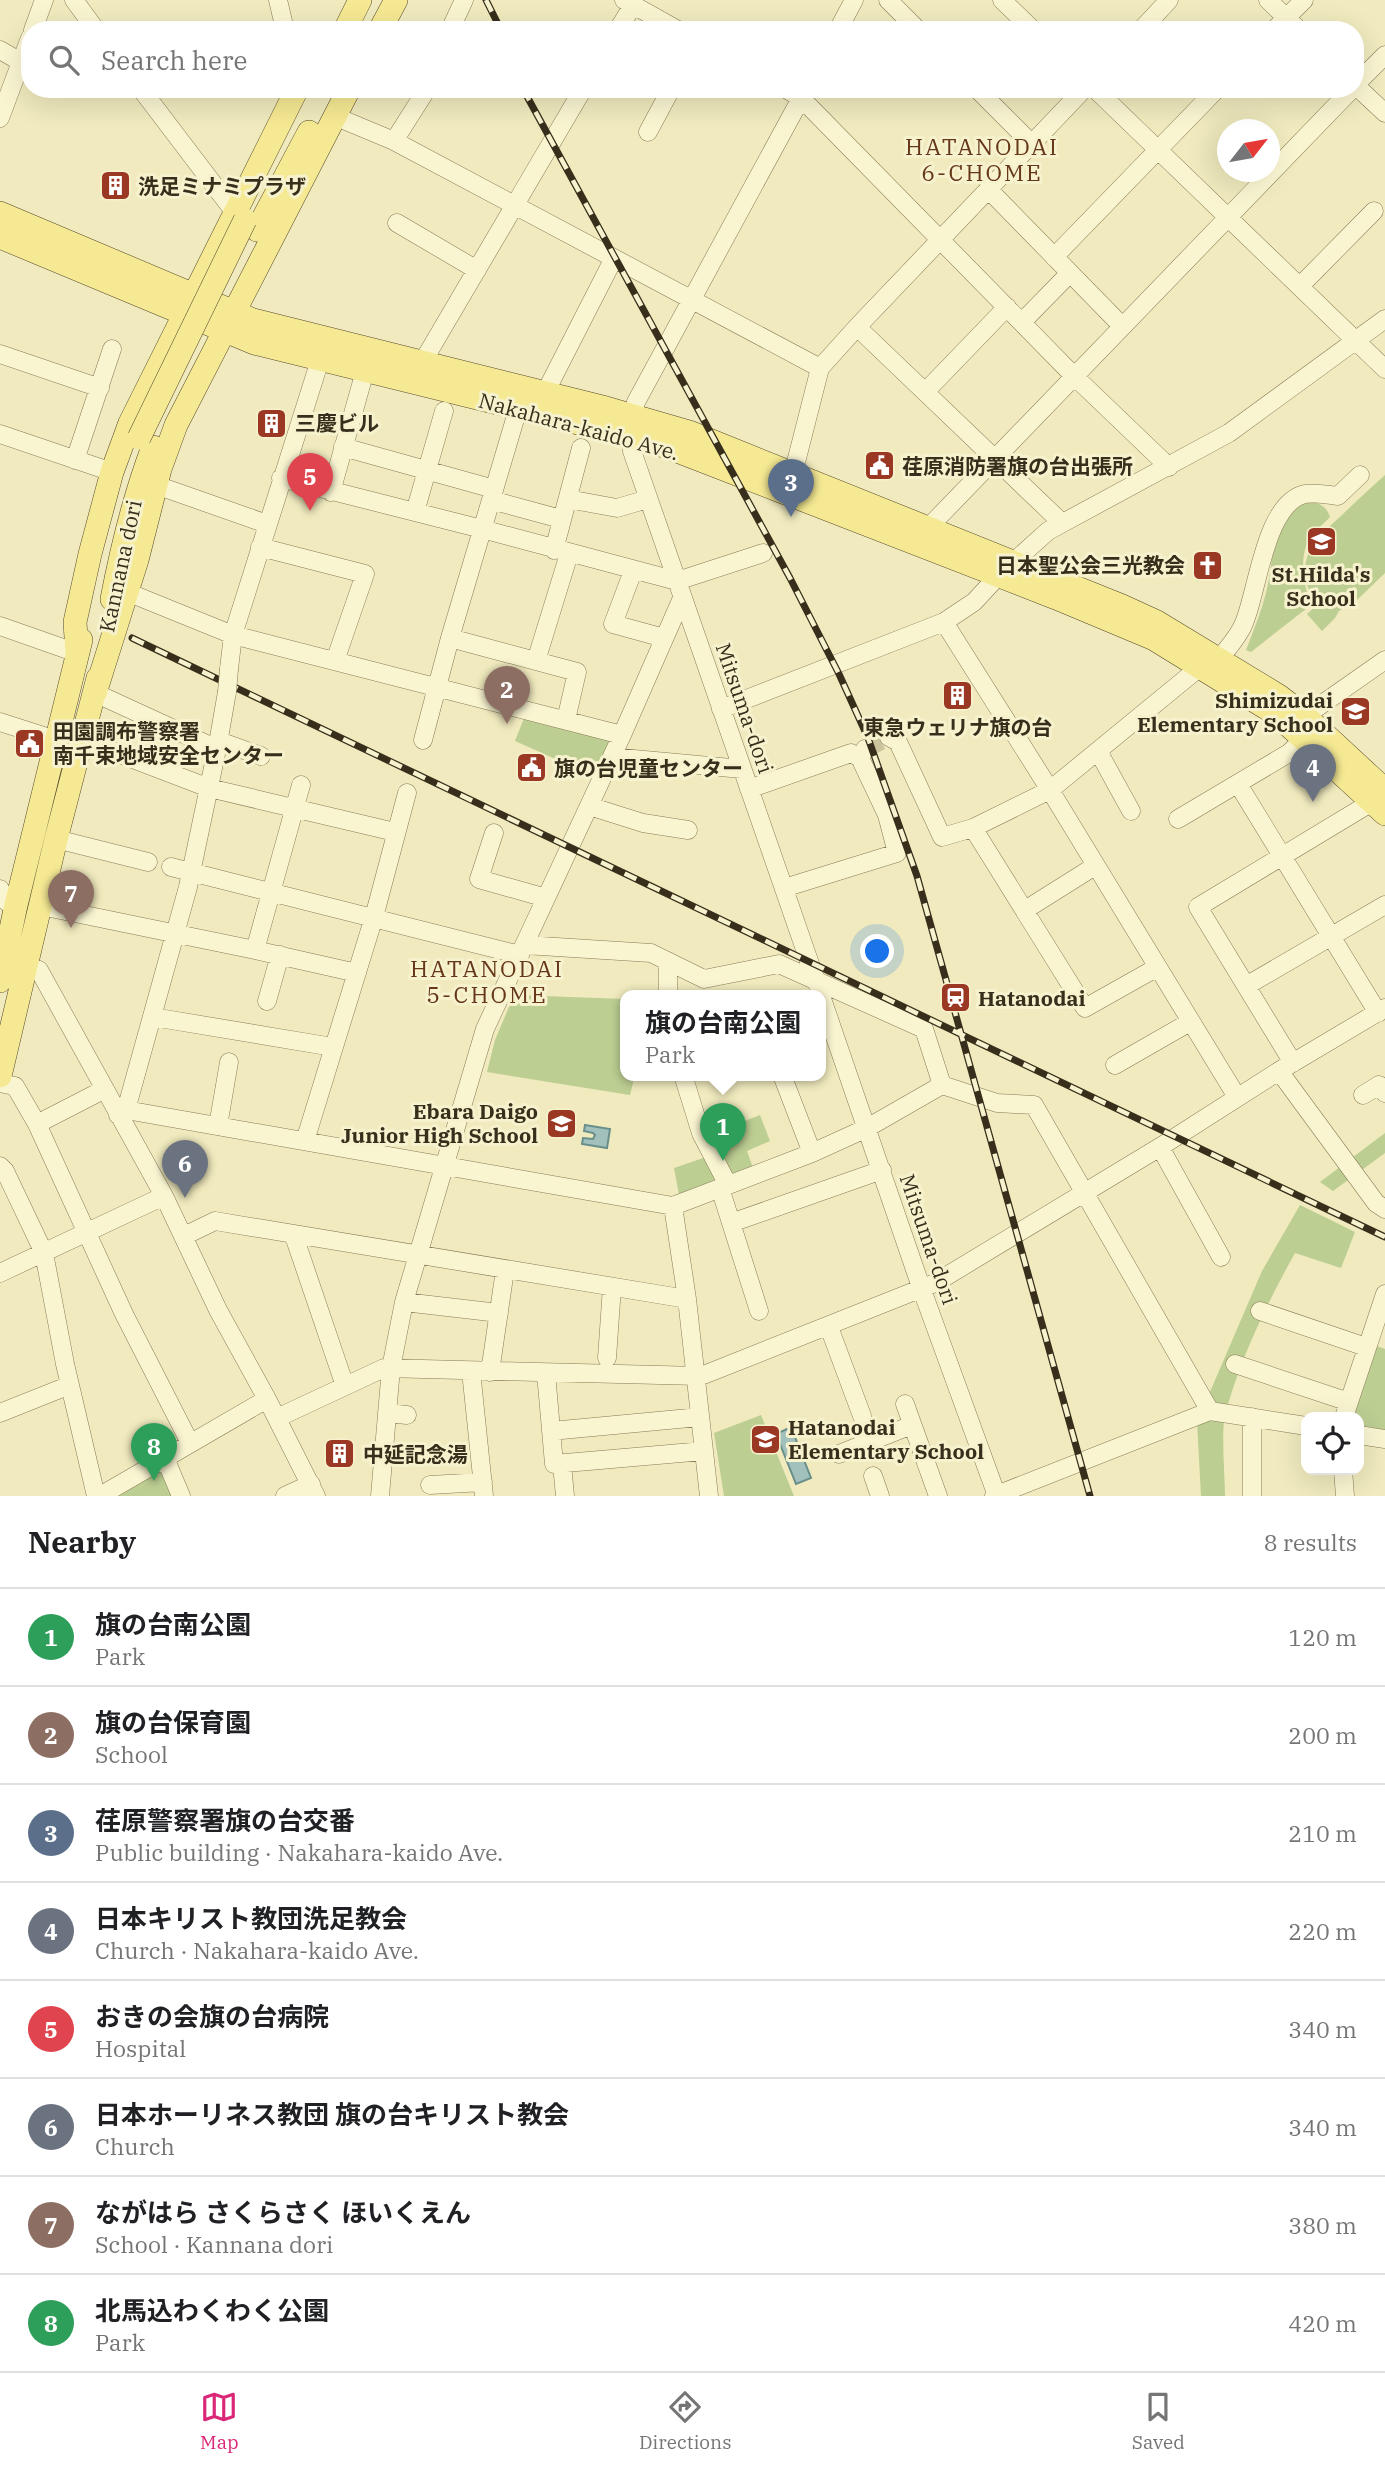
<!DOCTYPE html>
<meta charset="utf-8">
<style>
body{margin:0;font-family:"IBM Plex Serif","Noto Sans JP",serif;background:#f2f2f2;color:#202124}
.controls{position:absolute;right:21px;bottom:21px;display:grid;overflow:hidden;border-radius:14px;box-shadow:0 7px 28px #0002}
.controls button{width:63px;height:63px;display:grid;place-items:center;padding:0;border:0;border-bottom:2px solid #e0e0e0;background:#fff;color:#202124;font:35px sans-serif}
.compass{position:absolute;left:1217px;top:119px;width:63px;height:63px;border-radius:50%;background:#fff;box-shadow:0 7px 28px #0002;rotate:59deg}
.you{position:absolute;left:878px;top:952px;width:24px;height:24px;margin:-18px;border:5px solid #fff;border-radius:50%;background:#1a73e8;box-shadow:0 0 0 10px #1a73e833}
.badge{display:grid;place-items:center;width:46px;height:46px;border-radius:50%;background:#db2777;color:#fff;font-size:23px;font-weight:700}
.pin{position:absolute;translate:-50% -58px;filter:drop-shadow(0 2px 4px #0008)}
.pin::after{content:'';position:absolute;top:37px;width:24px;height:21px;background:inherit;clip-path:polygon(0 0,100% 0,50% 100%)}
.popup{position:absolute;left:620px;top:990px;width:206px;height:91px;box-sizing:border-box;display:grid;place-content:center;border-radius:14px;background:#fff;filter:drop-shadow(0 2px 5px #0005);font-size:23px;white-space:nowrap;color:#757577}
.popup b{font-size:26px;color:#202124}
.popup::after{content:'';position:absolute;left:50%;top:100%;margin-left:-14px;border:14px solid transparent;border-top-color:#fff}
.list{margin:0;padding:0;list-style:none}
h2{display:flex;justify-content:space-between;align-items:center;height:91px;margin:0;padding:0 28px;font-size:30px}
h2 small{font-size:23px;font-weight:400;color:#757577}
.list li{display:grid;grid-template-columns:46px 1fr auto;gap:21px;align-items:center;box-sizing:border-box;height:98px;padding:0 28px;border-top:2px solid #e0e0e0}
.list b{display:block;font-size:26px;white-space:nowrap}
.list p{margin:0;font-size:23px;white-space:nowrap;color:#757577}
.list em{font-size:23px;font-style:normal;color:#757577}
.icon{flex:none;width:38px;height:38px;fill:none;stroke:currentColor;stroke-width:2;stroke-linecap:round;stroke-linejoin:round}
.map{position:relative;flex:none;width:1385px;height:1496px;overflow:hidden}
.search{position:absolute;background:#fff;box-shadow:0 7px 28px #0002;left:21px;right:21px;top:21px;height:77px;display:flex;align-items:center;gap:18px;box-sizing:border-box;padding:0 24px;border-radius:28px;color:#757577;font-size:26px}
.sheet{height:875px;background:#fff}
nav{display:flex;justify-content:space-around;align-items:center;box-sizing:border-box;height:98px;border-top:2px solid #e0e0e0;background:#fff;font-size:19px;color:#757577}
nav a{display:grid;justify-items:center;gap:4px}
nav .on{color:#db2777}
.map>svg:first-child{display:block}
.green{fill:#bcce92}
.water{fill:#a2c1bd;stroke:#698f8c;stroke-width:2}
.lines{fill:none;stroke-linecap:round;stroke-linejoin:round}
.minor-tunnel{stroke:#cbc49d;stroke-width:18;stroke-dasharray:18 9;stroke-linecap:butt}
.minor-casing{stroke:#887a56;stroke-width:19}
.major-casing{stroke:#56472b;stroke-width:24}
.minor{stroke:#faf5d1;stroke-width:18}
.major{stroke:#f5e993;stroke-width:23}
.rail-casing{stroke:#372e1b;stroke-width:7}
.rail{stroke:#f7f2ce;stroke-width:4.5;stroke-dasharray:13;stroke-linecap:butt}
.minor-bridge-casing{stroke:#887a56;stroke-width:19;stroke-linecap:butt}
.major-bridge-casing{stroke:#56472b;stroke-width:24;stroke-linecap:butt}
.minor-bridge{stroke:#faf5d1;stroke-width:18}
.major-bridge{stroke:#f5e993;stroke-width:23}
.labels{text-anchor:middle;dominant-baseline:central;stroke-width:6;stroke-linejoin:round;paint-order:stroke}
.poi-label{font-size:21px;font-weight:bold;fill:#372e1b;stroke:#f7f2ce;text-anchor:start}
.street-label{font-size:21px;fill:#372e1b;stroke:#f7f2ce}
.neighbourhood-label{font-size:23px;letter-spacing:2px;fill:#663719;stroke:#f7f2ce}
</style>
<div class="map">
<svg width="1385" height="1496" viewBox="0 0 1385 1496">
<rect width="100%" height="100%" fill="#f0eabe"/>
<path class="green" d="M1385,475v98l-27,26 -19,12 -4,7 -13,13 -15,-17 9,-8c-23,-44 -7,-61 25,-90 14,-14 29,-27 44,-41z
M1312,502c10,2 15,6 18,15 -6,7 -15,13 -20,21 -12,19 -6,48 1,67l-60,47 -5,-2c7,-18 15,-38 20,-57 8,-30 5,-85 46,-91z
M526,713l89,24 -19,40 -81,-36z
M514,995l111,4v76h10l-5,20 -143,-23 8,-32z
M760,1115l10,26 -23,10 7,20 -74,29 -6,-32 41,-14 -9,-18z
M1385,1133v20l-52,38 -13,-9z
M1300,1205l55,27 -14,36 -46,-15c-28,50 -55,106 -70,162 -4,18 0,61 0,81h-24l-4,-74 65,-151z
M1374,1345l11,4v81l-26,-5v-8h-7z
M761,1415l33,81h-70l-10,-63z
M163,1466l14,30h-65z"/>
<path class="water" d="M585,1125l25,4 -3,19 -25,-4 1,-6 10,1 2,-4 -2,-2 -9,-2z
M791,1427l20,51 -15,6 -20,-50z"/>
<g class="lines">
<path class="minor-tunnel" d="M865,749l24,-12"/>
<defs>
<path id="minor" d="M74,0l22,30
M278,0l7,30
M624,0l54,30
M888,0l30,30
M1002,0l31,30
M1268,0l31,30
M33,30l11,-30
M450,30l14,-30
M618,30l15,-25
M838,30l16,-30
M1141,30l28,-30
M1274,30l30,-30
M0,50l21,12
M1355,85l30,-30
M1355,85l30,28
M141,89l95,125
M786,89l15,9 273,278 95,91
M806,89l-170,313c-4,16 -7,32 -4,49l185,533
M977,89l55,55
M1095,89l290,280
M334,116l60,25 426,227
M0,118l30,-80
M648,132l23,-43
M394,141l33,-52
M988,189l134,137
M397,223l80,47
M1054,257l163,-168
M1300,286l74,-75
M1022,322l48,-49
M857,327l204,195
M0,354l100,34
M422,363l161,-274
M925,392l82,-85
M545,393l69,-135
M0,434l112,38
M343,447l151,42
M75,460l37,-111
M793,474l27,-106 37,-41 227,-238
M281,478l201,51 195,52 86,-28
M156,485l111,39
M331,492l34,-121
M568,499l49,9 31,-9
M491,500l70,19
M415,512l29,-101
M927,529l425,-440
M260,547l105,27 -30,87
M554,550l27,-102
M633,571l-20,53 51,14
M127,592l106,43 389,100
M944,622l106,168 187,307
M0,626l77,27
M450,638l127,34 -11,48
M1219,659c9,-11 20,-23 25,-36 14,-33 21,-120 61,-129 10,-2 23,1 33,2l22,-21
M536,661l33,-107
M229,669l4,-34 87,-275
M95,693l122,56
M721,709l223,-87 30,-20 25,-27 49,-44 181,-98 156,-114
M1305,716l80,-56
M0,722l56,18
M889,737l9,5 44,95 31,-9 77,-38 150,-123
M83,740l126,48 186,44
M423,740l27,-102 68,-229
M219,741l42,15
M1098,751l33,60
M612,757l130,12
M1238,784l140,229
M749,789l102,-36 9,5
M589,806l54,17 45,7
M1178,819l111,-66 15,-14
M973,828l112,180 71,-40
M494,833l-15,46 67,19
M56,839l92,23
M171,867l349,88
M784,888l113,-35 -10,-38 -27,-57 5,-9
M0,889l7,13 9,3
M41,906l214,44 46,-165
M1025,910l70,-44
M255,950l102,23
M27,967l12,3 125,226 54,114 49,89 49,97
M1246,986l139,-81
M668,995v-34
M821,996l101,294 75,206
M267,1001l13,-46
M153,1017l180,30
M1293,1063l-95,-156 174,-105
M1115,1065l75,-43
M1279,1071l97,132 9,6
M683,1075l18,58 27,52
M782,1075l30,78
M0,1083l15,3 22,38 87,190 66,129
M942,1085l55,18 37,2 176,306 96,15
M1363,1095l16,-10 6,8
M126,1110l547,96 139,-53 55,-25 75,-43 -18,-56 -145,-65 -75,15 -53,-26 -126,-8
M118,1115l8,-5 62,-223 29,-138 10,-57
M37,1124l68,-35
M218,1126l11,-64
M305,1141l69,-224 33,-124
M1160,1147l61,110
M0,1166l5,5 39,82 21,111 31,132
M720,1188l39,123
M673,1206l14,93 22,197
M731,1223l151,-53
M184,1236l31,-15 472,78
M294,1236l51,150
M0,1273l164,-77
M404,1302l95,11
M1260,1311l106,36
M829,1327l33,89
M607,1358l5,-71
M1235,1364l114,38
M471,1371l13,125
M490,1372l15,-102
M546,1373l8,91 150,-13
M905,1404l33,92
M0,1413l70,-28
M387,1413l20,2
M1252,1417v79
M1344,1417l41,-123
M277,1418l107,-50 316,8 6,-2 229,-91 225,-136 119,-76 106,-63
M551,1431l149,-14
M1359,1435l26,4
M839,1454l73,-29
M165,1458l16,38
M562,1464l3,32
M1343,1470l2,26
M873,1476l7,20
M430,1485l53,-3
M100,1496l167,-97
M285,1496l26,-12
M380,1496l11,-128 13,-66 81,-273 137,-294 60,-137
M994,1496l216,-85"/>
<path id="major" d="M345,30l15,-30
M380,30l16,-30
M0,213l253,107 353,88 83,24 433,174 35,16 122,74 26,20 80,74
M257,230l52,-98
M0,237l254,106 377,93 36,11 389,151 98,41 122,75 109,100
M112,599c10,-52 22,-102 41,-152
M77,653l-2,-31 15,-68 22,-82 18,-49 167,-334
M95,693l42,-133 23,-91 16,-44 173,-336
M0,981l16,-76 65,-265
M0,1076l56,-237 42,-161"/>
</defs>
<use href="#minor" class="minor-casing"/>
<use href="#major" class="major-casing"/>
<use href="#minor" class="minor"/>
<use href="#major" class="major"/>
<defs>
<path id="rail" d="M486,0l15,30
M523,89l267,489 49,96 29,64 49,138 173,620
M132,638l1253,599"/>
</defs>
<use href="#rail" class="rail-casing"/>
<use href="#rail" class="rail"/>
<defs>
<path id="minor-bridge" d="M227,692l2,-23"/>
<path id="major-bridge" d="M139,438l106,-218"/>
</defs>
<use href="#minor-bridge" class="minor-bridge-casing"/>
<use href="#major-bridge" class="major-bridge-casing"/>
<use href="#minor-bridge" class="minor-bridge"/>
<use href="#major-bridge" class="major-bridge"/>
</g>
<defs>
<symbol id="building-square" viewBox="-11 -11 22 22"><rect x="-9" y="-9" width="18" height="18" rx="4" fill="#9a3824" stroke="#f7f2ce"/><path d="M-4-6H4V6H1V3H-1V6H-4ZM-2.5-4.3h1.7v1.8h-1.7ZM.8-4.3h1.7v1.8H.8ZM-2.5-1h1.7V.8h-1.7ZM.8-1h1.7V.8H.8Z" fill="#fff"/></symbol>
<symbol id="civic-square" viewBox="-11 -11 22 22"><rect x="-9" y="-9" width="18" height="18" rx="4" fill="#9a3824" stroke="#f7f2ce"/><path d="M-.6-6.5H3V-4.5H.6V-3L4-1V1h2V6H-6V1h2V-1L-.6-3ZM-1.2 2.5V6h2.4V2.5Z" fill="#fff"/></symbol>
<symbol id="school-square" viewBox="-11 -11 22 22"><rect x="-9" y="-9" width="18" height="18" rx="4" fill="#9a3824" stroke="#f7f2ce"/><path d="M0-5L7-2L0 1L-7-2ZM-4 1L0 2.5L4 1V4Q0 6-4 4Z" fill="#fff"/></symbol>
<symbol id="church-square" viewBox="-11 -11 22 22"><rect x="-9" y="-9" width="18" height="18" rx="4" fill="#9a3824" stroke="#f7f2ce"/><path d="M-1.2-6h2.4v3.5h3.3v2.4h-3.3V6h-2.4V-.1h-3.3v-2.4h3.3Z" fill="#fff"/></symbol>
<symbol id="station-square" viewBox="-11 -11 22 22"><rect x="-9" y="-9" width="18" height="18" rx="4" fill="#9a3824" stroke="#f7f2ce"/><path d="M-3-6H3Q5-6 5-4V2Q5 4 3 4L4.5 6H3L1.5 4h-3L-3 6H-4.5L-3 4Q-5 4-5 2V-4Q-5-6-3-6ZM-3.5-4v3h7v-3ZM-3.5 1v1.5H-2V1ZM2 1v1.5H3.5V1Z" fill="#fff"/></symbol>
</defs>
<g fill-rule="evenodd">
<use href="#building-square" x="98" y="168" width="35" height="35"/>
<use href="#building-square" x="254" y="406" width="35" height="35"/>
<use href="#civic-square" x="862" y="448" width="35" height="35"/>
<use href="#school-square" x="1304" y="524" width="35" height="35"/>
<use href="#church-square" x="1190" y="548" width="35" height="35"/>
<use href="#building-square" x="940" y="678" width="35" height="35"/>
<use href="#school-square" x="1338" y="694" width="35" height="35"/>
<use href="#civic-square" x="12" y="726" width="35" height="35"/>
<use href="#civic-square" x="514" y="750" width="35" height="35"/>
<use href="#station-square" x="938" y="980" width="35" height="35"/>
<use href="#school-square" x="544" y="1106" width="35" height="35"/>
<use href="#school-square" x="748" y="1422" width="35" height="35"/>
<use href="#building-square" x="322" y="1436" width="35" height="35"/>
</g>
<g class="labels">
<g class="poi-label">
<text x="138" y="186">洗足ミナミプラザ</text>
<text x="295" y="423">三慶ビル</text>
<text x="902" y="466">荏原消防署旗の台出張所</text>
<text x="1185" y="565" text-anchor="end">日本聖公会三光教会</text>
<text x="1321" y="574" text-anchor="middle">St.Hilda's<tspan x="1321" dy="24">School</tspan></text>
<text x="1333" y="700" text-anchor="end">Shimizudai<tspan x="1333" dy="24">Elementary School</tspan></text>
<text x="958" y="727" text-anchor="middle">東急ウェリナ旗の台</text>
<text x="53" y="731">田園調布警察署<tspan x="53" dy="24">南千束地域安全センター</tspan></text>
<text x="554" y="768">旗の台児童センター</text>
<text x="978" y="998">Hatanodai</text>
<text x="538" y="1111" text-anchor="end">Ebara Daigo<tspan x="538" dy="24">Junior High School</tspan></text>
<text x="788" y="1427">Hatanodai<tspan x="788" dy="24">Elementary School</tspan></text>
<text x="363" y="1454">中延記念湯</text>
</g>
<g class="street-label">
<text transform="translate(579 426) rotate(15)">Nakahara-kaido Ave.</text>
<text transform="translate(120 566) rotate(-78)">Kannana dori</text>
<text transform="translate(745 708) rotate(71)">Mitsuma-dori</text>
<text transform="translate(929 1239) rotate(71)">Mitsuma-dori</text>
</g>
<g class="neighbourhood-label">
<text x="982" y="146">HATANODAI<tspan x="982" dy="26">6-CHOME</tspan></text>
<text x="487" y="968">HATANODAI<tspan x="487" dy="26">5-CHOME</tspan></text>
</g>
</g>
</svg>
<div class="controls">
<button><svg class="icon" aria-label="locate" viewBox="0 0 24 24"><circle cx="12" cy="12" r="6"/><path d="M12 2v4M12 18v4M2 12h4M18 12h4"/></svg></button>
</div>
<svg class="compass" viewBox="-18 -18 36 36"><path d="M0-13l5 13h-10z" fill="#e53935"/><path d="M0 13l5-13h-10z" fill="#757577"/></svg>
<div class="you"></div>
<div class="pin badge" style="left:723px;top:1161px;background:#2e9e5b">1</div>
<div class="popup"><b>旗の台南公園</b>Park</div>
<div class="pin badge" style="left:507px;top:724px;background:#8d6e63">2</div>
<div class="pin badge" style="left:791px;top:517px;background:#5c6f8a">3</div>
<div class="pin badge" style="left:1313px;top:802px;background:#6b7280">4</div>
<div class="pin badge" style="left:310px;top:511px;background:#e0444e">5</div>
<div class="pin badge" style="left:185px;top:1198px;background:#6b7280">6</div>
<div class="pin badge" style="left:71px;top:928px;background:#8d6e63">7</div>
<div class="pin badge" style="left:154px;top:1481px;background:#2e9e5b">8</div>
<div class="search"><svg class="icon" aria-label="search" viewBox="0 0 24 24"><circle cx="10" cy="10" r="6"/><path d="M15 15l6 6"/></svg>Search here</div>
</div>
<section class="sheet">
<h2>Nearby<small>8 results</small></h2>
<ul class="list">
<li><span class="badge" style="background:#2e9e5b">1</span><div><b>旗の台南公園</b><p>Park</p></div><em>120 m</em></li>
<li><span class="badge" style="background:#8d6e63">2</span><div><b>旗の台保育園</b><p>School</p></div><em>200 m</em></li>
<li><span class="badge" style="background:#5c6f8a">3</span><div><b>荏原警察署旗の台交番</b><p>Public building · Nakahara-kaido Ave.</p></div><em>210 m</em></li>
<li><span class="badge" style="background:#6b7280">4</span><div><b>日本キリスト教団洗足教会</b><p>Church · Nakahara-kaido Ave.</p></div><em>220 m</em></li>
<li><span class="badge" style="background:#e0444e">5</span><div><b>おきの会旗の台病院</b><p>Hospital</p></div><em>340 m</em></li>
<li><span class="badge" style="background:#6b7280">6</span><div><b>日本ホーリネス教団 旗の台キリスト教会</b><p>Church</p></div><em>340 m</em></li>
<li><span class="badge" style="background:#8d6e63">7</span><div><b>ながはら さくらさく ほいくえん</b><p>School · Kannana dori</p></div><em>380 m</em></li>
<li><span class="badge" style="background:#2e9e5b">8</span><div><b>北馬込わくわく公園</b><p>Park</p></div><em>420 m</em></li>
</ul>
</section>
<nav>
<a class="on"><svg class="icon" aria-label="map" viewBox="0 0 24 24"><path d="M3 6l6-2 6 2 6-2v14l-6 2-6-2-6 2zM9 4v14M15 6v14"/></svg>Map</a>
<a><svg class="icon" aria-label="directions" viewBox="0 0 24 24"><path d="M12 3l9 9-9 9-9-9zM9 14v-3h6M13 9l2 2-2 2"/></svg>Directions</a>
<a><svg class="icon" aria-label="saved" viewBox="0 0 24 24"><path d="M7 4h10v16l-5-4-5 4z"/></svg>Saved</a>
</nav>
